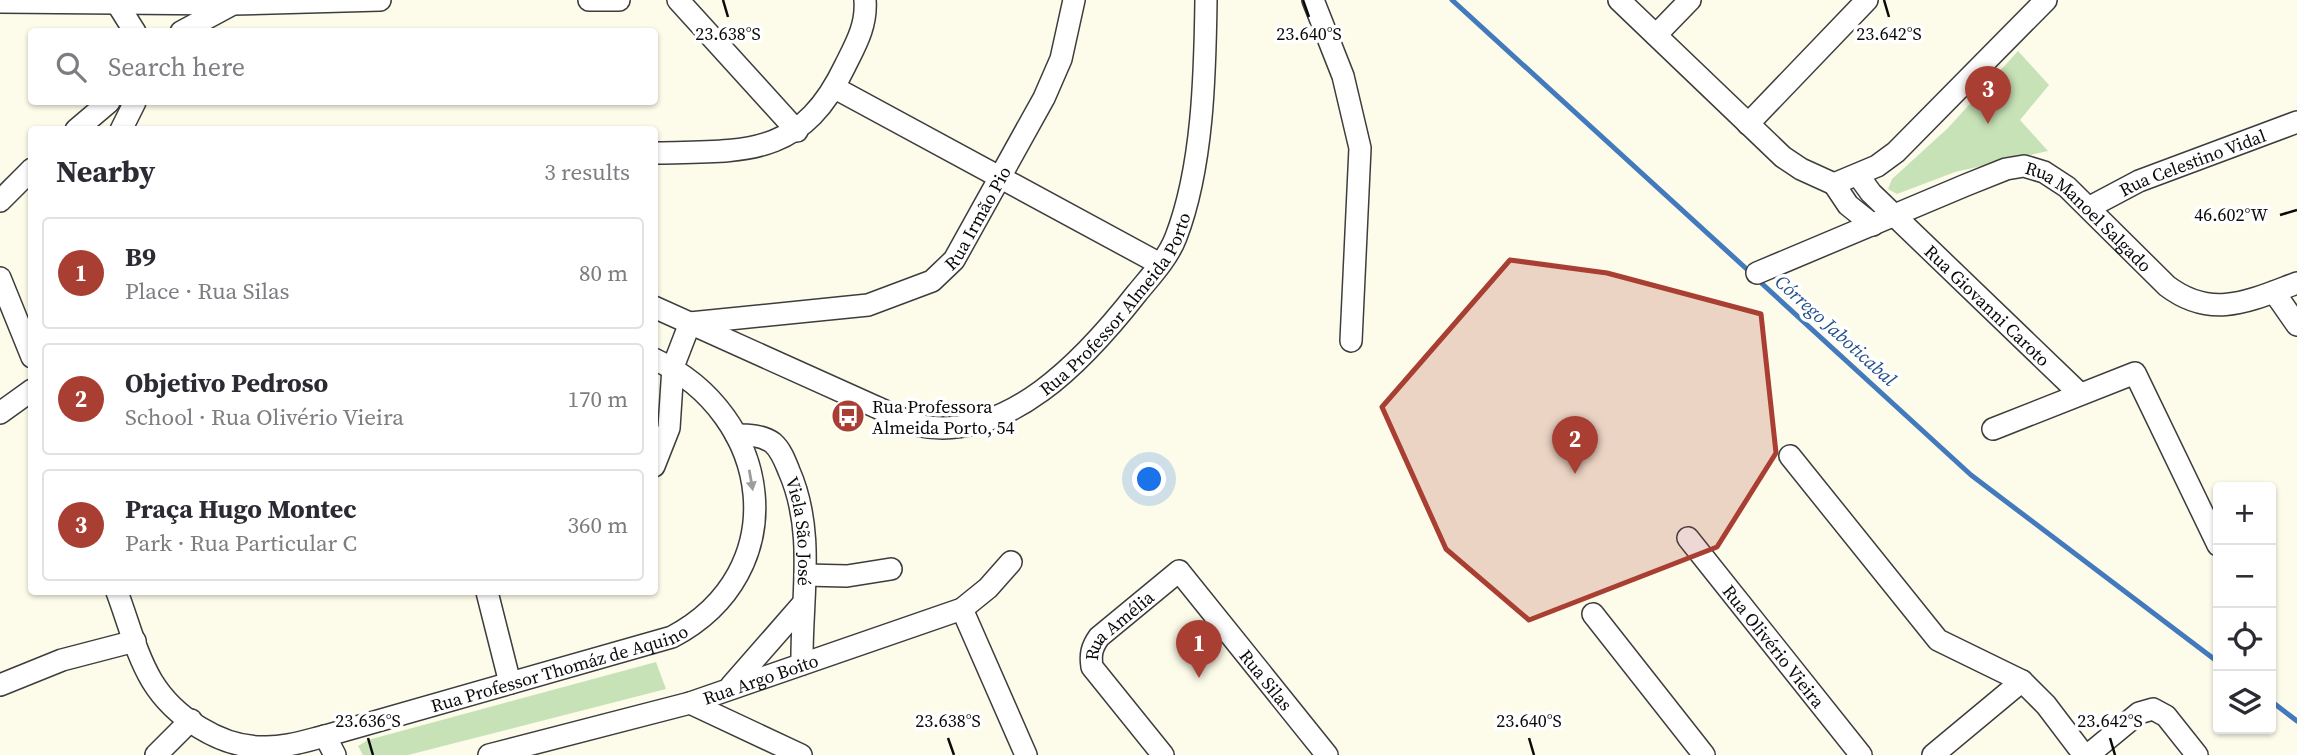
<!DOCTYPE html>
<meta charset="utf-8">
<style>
body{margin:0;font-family:"Source Serif 4",serif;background:#f2f2f3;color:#2b2b33}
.controls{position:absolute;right:21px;bottom:21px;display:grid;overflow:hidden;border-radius:7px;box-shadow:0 2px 5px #0004}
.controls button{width:63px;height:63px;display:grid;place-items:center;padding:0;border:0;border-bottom:2px solid #e1e1e2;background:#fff;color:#2b2b33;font:35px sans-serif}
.you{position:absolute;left:1150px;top:480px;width:24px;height:24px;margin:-18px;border:5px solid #fff;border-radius:50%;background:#1a73e8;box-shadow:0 0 0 10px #1a73e833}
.badge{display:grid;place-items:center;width:46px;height:46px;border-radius:50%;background:#a93e32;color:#fff;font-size:23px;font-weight:700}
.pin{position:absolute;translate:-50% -58px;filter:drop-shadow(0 2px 4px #0008)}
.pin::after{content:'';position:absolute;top:37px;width:24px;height:21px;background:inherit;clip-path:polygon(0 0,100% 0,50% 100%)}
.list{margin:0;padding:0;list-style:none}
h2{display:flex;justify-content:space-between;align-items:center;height:91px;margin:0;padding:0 28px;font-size:30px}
h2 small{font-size:23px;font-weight:400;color:#7c7c81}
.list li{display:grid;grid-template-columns:46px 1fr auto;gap:21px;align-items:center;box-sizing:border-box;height:112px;margin:0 14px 14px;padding:0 14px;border:2px solid #e1e1e2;border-radius:7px}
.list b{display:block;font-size:26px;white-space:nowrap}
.list p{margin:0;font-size:23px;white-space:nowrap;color:#7c7c81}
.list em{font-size:23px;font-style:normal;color:#7c7c81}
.icon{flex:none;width:38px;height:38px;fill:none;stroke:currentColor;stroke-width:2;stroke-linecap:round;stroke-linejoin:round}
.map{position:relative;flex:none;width:2297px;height:755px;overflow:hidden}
.search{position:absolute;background:#fff;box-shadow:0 2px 5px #0004;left:28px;top:28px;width:630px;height:77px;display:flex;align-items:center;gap:18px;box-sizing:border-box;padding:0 24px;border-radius:7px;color:#7c7c81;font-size:26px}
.panel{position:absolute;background:#fff;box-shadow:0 2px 5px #0004;left:28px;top:126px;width:630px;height:469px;border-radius:7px}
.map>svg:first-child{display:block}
.green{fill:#c7e2b7}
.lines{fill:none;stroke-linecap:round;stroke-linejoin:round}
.stream{stroke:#437abd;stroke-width:5}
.minor-casing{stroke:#3d3d3d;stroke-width:24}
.minor{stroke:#fff;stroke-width:21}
.oneway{fill:#9d9d9d}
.marked{fill:#a93e32;fill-opacity:0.2;stroke:#a93e32;stroke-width:5;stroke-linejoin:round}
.ticks{fill:none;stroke:#0a0a0a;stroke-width:2.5}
.labels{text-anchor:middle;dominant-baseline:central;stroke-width:7;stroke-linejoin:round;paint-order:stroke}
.street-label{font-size:18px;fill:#0a0a0a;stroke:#fff}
.poi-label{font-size:18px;fill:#0a0a0a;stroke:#fff;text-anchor:start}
.water-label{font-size:19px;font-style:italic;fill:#224f8c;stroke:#fff}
.ticks-label{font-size:18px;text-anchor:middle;fill:#0a0a0a;stroke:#fff;stroke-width:7;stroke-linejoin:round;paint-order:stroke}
</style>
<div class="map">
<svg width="2297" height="755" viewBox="0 0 2297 755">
<rect width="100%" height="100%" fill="#fdfbe9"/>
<path class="green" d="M2018,51l31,34 -29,35 28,31 -93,21 -58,22 -9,-5 4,-10 56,-51z
M656,662l10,27 -258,66h-45l-5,-9 10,-6z"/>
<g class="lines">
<path class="stream" d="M1452,0l299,273
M1758,280l213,195 247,187
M2271,701l26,20"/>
<defs>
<g id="minor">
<path d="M589,0h30"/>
<path d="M678,0l119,131"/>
<path d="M1313,0l30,76 17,72 -9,193"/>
<path d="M1619,0l164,157 18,12 33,15 43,-18 19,-14 150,-152"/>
<path d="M0,2l233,2"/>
<path d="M118,5l17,27"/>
<path d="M181,32l52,-28 147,-4"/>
<path d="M1656,35l34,-35"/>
<path d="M835,88l325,176"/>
<path d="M1748,124l119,-124"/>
<path d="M76,130l33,-28"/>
<path d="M121,130l14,-28"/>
<path d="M654,153c91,-2 147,5 191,-87 11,-22 22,-41 20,-66"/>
<path id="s1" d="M1858,175l13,18 209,201"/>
<path d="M1834,184l14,21 25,20"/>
<path d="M0,201l32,-32"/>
<path id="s2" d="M2090,207l49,-26 158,-59"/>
<path id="s3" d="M1757,273l209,-88 40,-16 18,-3 20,6 23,15 100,99c45,34 82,15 130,-3"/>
<path d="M0,278l32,79"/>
<path d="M2274,292l23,33"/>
<path id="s4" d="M654,307l262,118c91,20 170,-67 221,-132 14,-17 31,-35 39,-56 27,-70 29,-163 30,-237"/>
<path id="s5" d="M690,323l178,-18 64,-24 22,-21 90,-162 17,-39 13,-59"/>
<path d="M0,413l32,-23"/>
<path d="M1993,429l142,-56 83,172"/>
<path id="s6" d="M736,435c13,0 26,0 37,8 8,7 12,18 16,28 27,61 12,128 13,193"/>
<path d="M1790,456l148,184 84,41 24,24 38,50"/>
<path d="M654,466l15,-38 4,-61 17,-44"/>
<path id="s7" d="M1688,538l173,217"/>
<path d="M805,575l42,1 44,-7"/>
<path id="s8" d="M117,592c11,29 19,62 35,89 22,36 68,66 110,66 22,1 43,-6 63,-11l347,-99c123,-65 102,-222 -18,-278"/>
<path d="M487,592l23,91"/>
<path d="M962,609l64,146"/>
<path d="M1593,614l111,141"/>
<path d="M0,685l62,-25 73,-19"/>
<path d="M731,686l70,-80"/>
<path d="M690,703l111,52"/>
<path d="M325,736l10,19"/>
<path d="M156,755l35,-35"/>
<path id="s9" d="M489,755l201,-52 272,-94 26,-21 23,-26"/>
<path id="s10" d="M1163,755l-71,-88c-2,-13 0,-20 7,-30l80,-66 148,184"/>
<path d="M1933,755l89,-74"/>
<path d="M2088,755l51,-42 14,-4 13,7 31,39"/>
</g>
</defs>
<use href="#minor" class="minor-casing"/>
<use href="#minor" class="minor"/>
</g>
<defs><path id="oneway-solid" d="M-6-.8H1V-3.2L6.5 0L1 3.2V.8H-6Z" transform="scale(1.75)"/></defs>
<use class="oneway" href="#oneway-solid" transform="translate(751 480) rotate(80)"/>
<path class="marked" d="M1510,260l97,13 154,41 15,139 -59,94 -188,73 -83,-71 -64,-142z"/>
<path class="ticks" d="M723,0l5,17M1303,0l6,17M1884,0l5,17M2280,215l17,-5M368,738l5,17M948,738l6,17M1529,738l5,17M2110,738l5,17"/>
<defs>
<symbol id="bus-disc" viewBox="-11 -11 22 22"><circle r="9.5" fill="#a93e32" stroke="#fff"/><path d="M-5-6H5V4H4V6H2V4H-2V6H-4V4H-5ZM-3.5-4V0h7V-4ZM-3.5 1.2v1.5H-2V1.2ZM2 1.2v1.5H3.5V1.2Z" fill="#fff"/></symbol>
</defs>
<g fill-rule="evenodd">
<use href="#bus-disc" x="829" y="397" width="38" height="38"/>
</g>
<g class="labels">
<g class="street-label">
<text stroke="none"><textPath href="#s2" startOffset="112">Rua Celestino Vidal</textPath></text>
<text stroke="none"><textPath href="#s5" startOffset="326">Rua Irmão Pio</textPath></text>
<text stroke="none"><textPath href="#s3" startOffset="371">Rua Manoel Salgado</textPath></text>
<text stroke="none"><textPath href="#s4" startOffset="537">Rua Professor Almeida Porto</textPath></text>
<text stroke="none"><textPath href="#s1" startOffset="184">Rua Giovanni Caroto</textPath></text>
<text stroke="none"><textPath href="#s6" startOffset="133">Viela São José</textPath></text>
<text stroke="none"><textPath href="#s10" startOffset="166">Rua Amélia</textPath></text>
<text stroke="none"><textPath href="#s7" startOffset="138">Rua Olivério Vieira</textPath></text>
<text stroke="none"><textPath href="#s8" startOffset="537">Rua Professor Thomáz de Aquino</textPath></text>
<text stroke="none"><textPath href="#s9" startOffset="282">Rua Argo Boito</textPath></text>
<text stroke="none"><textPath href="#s10" startOffset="388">Rua Silas</textPath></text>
</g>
<g class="poi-label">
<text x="872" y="406">Rua Professora<tspan x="872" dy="21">Almeida Porto, 54</tspan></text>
</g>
<g class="water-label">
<text transform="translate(1836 330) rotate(42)">Córrego Jaboticabal</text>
</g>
</g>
<g class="ticks-label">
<text x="728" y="40">23.638°S</text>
<text x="1309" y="40">23.640°S</text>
<text x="1889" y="40">23.642°S</text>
<text x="2231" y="221">46.602°W</text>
<text x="368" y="727">23.636°S</text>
<text x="948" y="727">23.638°S</text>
<text x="1529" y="727">23.640°S</text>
<text x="2110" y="727">23.642°S</text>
</g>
</svg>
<div class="controls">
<button>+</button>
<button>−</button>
<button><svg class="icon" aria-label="locate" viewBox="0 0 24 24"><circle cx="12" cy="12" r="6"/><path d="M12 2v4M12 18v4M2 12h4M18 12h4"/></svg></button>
<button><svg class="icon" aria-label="layers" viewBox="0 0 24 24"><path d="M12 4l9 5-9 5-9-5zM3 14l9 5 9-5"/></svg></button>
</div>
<div class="you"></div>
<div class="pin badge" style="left:1199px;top:678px">1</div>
<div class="pin badge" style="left:1575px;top:474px">2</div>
<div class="pin badge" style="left:1988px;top:124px">3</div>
<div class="search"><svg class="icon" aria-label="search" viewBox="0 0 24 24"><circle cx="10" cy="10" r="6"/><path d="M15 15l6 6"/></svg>Search here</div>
<section class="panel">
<h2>Nearby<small>3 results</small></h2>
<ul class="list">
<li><span class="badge">1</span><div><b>B9</b><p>Place · Rua Silas</p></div><em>80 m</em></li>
<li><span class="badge">2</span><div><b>Objetivo Pedroso</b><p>School · Rua Olivério Vieira</p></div><em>170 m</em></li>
<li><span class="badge">3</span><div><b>Praça Hugo Montec</b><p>Park · Rua Particular C</p></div><em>360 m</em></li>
</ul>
</section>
</div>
